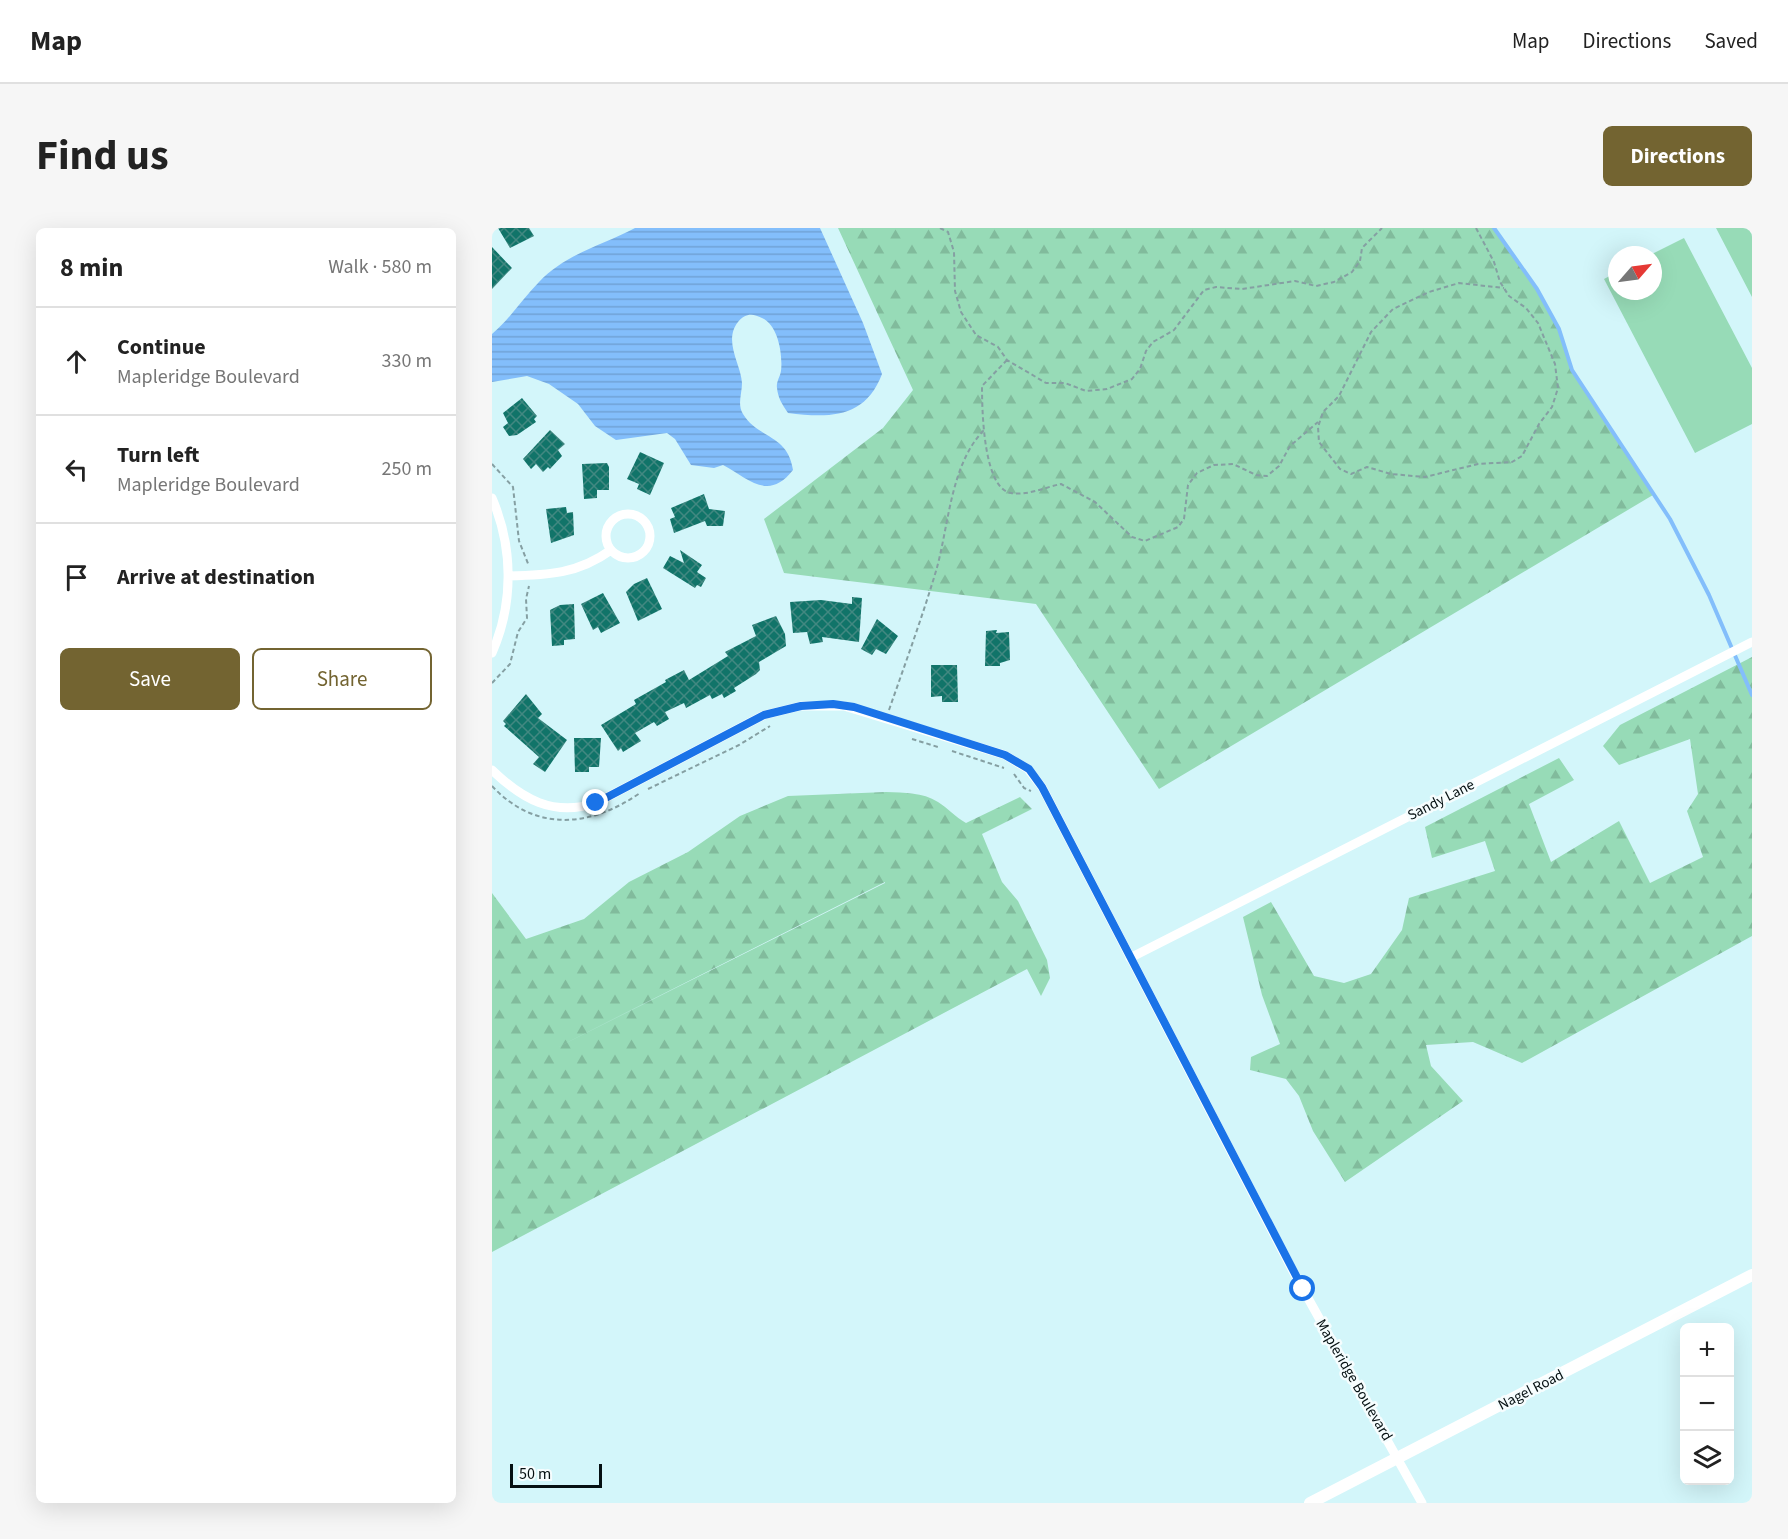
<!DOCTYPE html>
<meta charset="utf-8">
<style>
body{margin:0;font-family:"Source Sans 3",sans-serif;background:#f6f6f6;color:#222}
.controls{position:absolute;right:18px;bottom:18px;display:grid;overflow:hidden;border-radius:9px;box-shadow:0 6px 24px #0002}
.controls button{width:54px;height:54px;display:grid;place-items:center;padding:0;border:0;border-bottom:2px solid #e0e0e0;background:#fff;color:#222;font:30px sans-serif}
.compass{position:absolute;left:1116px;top:18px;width:54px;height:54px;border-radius:50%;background:#fff;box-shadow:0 6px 24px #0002;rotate:62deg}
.scale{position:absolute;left:18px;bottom:15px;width:92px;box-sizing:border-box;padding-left:6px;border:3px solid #051012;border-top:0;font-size:16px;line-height:21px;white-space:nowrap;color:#051012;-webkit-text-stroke:4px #f6fdfe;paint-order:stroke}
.stop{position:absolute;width:18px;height:18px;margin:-14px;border:4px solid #1a73e8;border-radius:50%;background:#fff}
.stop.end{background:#1a73e8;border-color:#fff;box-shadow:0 2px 6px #0008}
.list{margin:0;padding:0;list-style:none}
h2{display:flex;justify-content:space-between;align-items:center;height:78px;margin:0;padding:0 24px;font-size:26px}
h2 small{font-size:20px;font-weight:400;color:#767676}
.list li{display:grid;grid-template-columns:39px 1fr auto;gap:18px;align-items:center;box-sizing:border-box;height:108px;padding:0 24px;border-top:2px solid #e0e0e0}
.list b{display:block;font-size:22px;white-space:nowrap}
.list p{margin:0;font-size:20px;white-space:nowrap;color:#767676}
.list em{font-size:20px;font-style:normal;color:#767676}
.actions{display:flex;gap:12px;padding:18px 24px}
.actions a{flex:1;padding:14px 0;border:2px solid #736431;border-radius:9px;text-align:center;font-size:21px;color:#736431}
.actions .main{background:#736431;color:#fff}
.icon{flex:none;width:33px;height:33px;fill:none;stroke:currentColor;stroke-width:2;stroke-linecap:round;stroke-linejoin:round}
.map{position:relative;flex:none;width:1260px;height:1275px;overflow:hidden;border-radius:9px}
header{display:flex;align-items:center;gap:36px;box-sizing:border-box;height:84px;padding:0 30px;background:#fff;border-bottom:2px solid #e0e0e0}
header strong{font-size:28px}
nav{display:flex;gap:33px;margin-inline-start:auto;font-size:21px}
.intro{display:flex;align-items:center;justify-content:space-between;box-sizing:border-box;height:144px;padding:0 36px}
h1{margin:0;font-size:42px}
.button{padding:15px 27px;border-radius:9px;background:#736431;color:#fff;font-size:21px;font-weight:700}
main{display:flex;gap:36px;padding:0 36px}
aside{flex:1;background:#fff;border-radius:9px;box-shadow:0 6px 24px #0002}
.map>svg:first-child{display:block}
.forest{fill:url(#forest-firs);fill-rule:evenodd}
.pitch{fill:#97dbb7}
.water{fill:url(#water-rules)}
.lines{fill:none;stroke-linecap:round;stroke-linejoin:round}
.stream{stroke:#83befb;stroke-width:4}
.building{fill:url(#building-cross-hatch)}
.path{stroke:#859fa2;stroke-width:2;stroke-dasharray:4.5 3;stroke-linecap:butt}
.minor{stroke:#fff;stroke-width:9}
.tertiary{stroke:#fff;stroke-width:12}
.route{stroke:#1a73e8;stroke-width:8}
.labels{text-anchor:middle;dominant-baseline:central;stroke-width:5;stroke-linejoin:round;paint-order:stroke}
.street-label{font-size:15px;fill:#051012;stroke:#f6fdfe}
</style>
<header>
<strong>Map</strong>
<nav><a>Map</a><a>Directions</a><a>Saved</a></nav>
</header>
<div class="intro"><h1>Find us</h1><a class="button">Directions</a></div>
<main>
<aside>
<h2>8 min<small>Walk · 580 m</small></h2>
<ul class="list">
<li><svg class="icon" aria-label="ahead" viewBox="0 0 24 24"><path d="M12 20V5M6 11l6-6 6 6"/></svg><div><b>Continue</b><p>Mapleridge Boulevard</p></div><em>330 m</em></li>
<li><svg class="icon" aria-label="left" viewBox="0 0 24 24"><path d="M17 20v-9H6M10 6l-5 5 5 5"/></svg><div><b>Turn left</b><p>Mapleridge Boulevard</p></div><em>250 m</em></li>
<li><svg class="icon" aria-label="arrive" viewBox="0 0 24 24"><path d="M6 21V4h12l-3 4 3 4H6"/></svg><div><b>Arrive at destination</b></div></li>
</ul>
<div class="actions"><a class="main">Save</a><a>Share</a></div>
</aside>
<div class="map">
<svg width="1260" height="1275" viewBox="0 0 1260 1275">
<defs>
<pattern id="forest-firs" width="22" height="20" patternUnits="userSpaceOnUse" patternTransform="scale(1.5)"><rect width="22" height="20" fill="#97dbb7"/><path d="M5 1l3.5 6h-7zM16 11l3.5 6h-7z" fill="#81bb9c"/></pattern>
<pattern id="water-rules" width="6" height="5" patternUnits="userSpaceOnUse" patternTransform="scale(1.5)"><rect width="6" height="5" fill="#83befb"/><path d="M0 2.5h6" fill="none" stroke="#70a2d6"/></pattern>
<pattern id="building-cross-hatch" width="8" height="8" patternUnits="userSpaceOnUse" patternTransform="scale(1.5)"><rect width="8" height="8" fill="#117469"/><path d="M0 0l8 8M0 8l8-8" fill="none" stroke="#428881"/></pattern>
</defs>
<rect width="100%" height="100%" fill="#d3f6fa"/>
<path class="forest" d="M346,0h656l43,61 22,40 13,41 81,125 -494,294 -123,-185 -252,-31 -20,-54 119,-91 30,-38z
M1260,429v279l-230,127 -49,-21 -47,3 5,21 32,35 -118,81 -32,-51 -14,-35 -13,-17 -36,-9 1,-13 29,-13 -18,-49 -19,-78 28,-15 43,74 30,7 27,-9 31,-44 7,-32 86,-27 -10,-30 -53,17 -7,-31 134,-69 15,22 -45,24 22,58 68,-41 31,62 53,-26 -16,-46 11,-17 -8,-55 -71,26 -16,-19 17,-21z
M394,564c19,1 36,0 52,10 10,6 17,15 28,21l54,-26 12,12 -50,25 20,48 16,19 29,59 3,18 -9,18 -14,-27 -535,283v-359l34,46 58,-20 45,-37 59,-30 52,-36 48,-20zM393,654v1l-333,167z"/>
<path class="pitch" d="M1224,0h36v69z
M1192,10l68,130v56l-57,29 -91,-174 13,-7v19h36v-36h-3z"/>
<path class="water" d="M143,0h185l43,95 19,51c-17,45 -53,44 -94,39 -6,-9 -10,-15 -11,-25 -1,-6 3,-11 4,-17 2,-17 -3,-46 -19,-53 -9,-5 -17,-5 -24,4 -15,19 3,42 4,61 0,11 -5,21 1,31 15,25 45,20 50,56 -25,32 -45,8 -70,-5l-9,3 -23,-3 -16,-26 -8,-6 -51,7 -21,-14 -17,-22 -29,-20 -22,-8 -35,6v-48c19,-16 30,-35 47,-52 26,-28 64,-37 96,-54z"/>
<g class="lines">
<path class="stream" d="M1002,0l43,61 22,40 13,41 98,149 39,76 43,100"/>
</g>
<path class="building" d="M6,0h31l5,8 -24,12z
M0,19l20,21 -20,21z
M30,170l15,18 -3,3 2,3 -19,13 -8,1 -6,-9 5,-4 -5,-10z
M58,202l15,14 -7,6 4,6 -12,13 -2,-2 -5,5 -7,-8 -5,5 -8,-10z
M148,224l24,11 -14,32 -13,-6 2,-5 -12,-5z
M115,235l2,4v23h-12v8l-13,1 -2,-35z
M212,266l5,15 16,2 -2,15h-16l-2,-5 -31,12 -4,-14 5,-2 -4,-9z
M74,279l1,6 6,-1 1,23 -23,8 -5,-34z
M188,322l22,15 -5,7 9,6 -5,9 -4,-2 -2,3 -32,-20 7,-12 14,7z
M155,350l15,31 -24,12 -12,-29 8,-8z
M111,365l17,30 -19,10 -3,-6 -5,3 -12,-26z
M360,369l10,1 -3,44 -37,-5 1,5 -13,2 -3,-12 -14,1 -3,-31 31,-2 31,4z
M82,376l1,35 -11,1v5l-12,1 -2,-36 10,-5z
M284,388l9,18 1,12 -27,16 1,8 -4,4 -22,14 2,3 -12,7 -2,-4 -10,5 -2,-4 -24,13 -2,-5 -19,9 4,7 -12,7 -3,-4 -19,11 6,8 -18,11 -2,-4 -3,3 -17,-26 35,-21 -2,-4 32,-18 -1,-2 19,-10 5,10 39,-24 -3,-4 31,-16 -4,-11z
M385,391l21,17 -12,18 -10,-5 -4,6 -11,-6z
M505,402l-1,3 13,-1 1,28 -10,3v3h-15l1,-35z
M439,437h26l1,37h-16v-6l-11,1z
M34,466l16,20 -4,4 29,22 -22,32 -12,-8 6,-7 -35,-31 2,-2 -3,-3z
M82,510h27l-2,29h-10v5h-14z"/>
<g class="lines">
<path class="path" d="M448,0l8,4 6,20 1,39 6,21 15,23 22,12 9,13 39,23h19l21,8 21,-2 25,-10 8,-10 6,-18 7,-9 21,-12 30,-40 12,-3 26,2 53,-8 21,5 18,-4 18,-10 8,-11 2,-13 20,-20
M984,0l18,34 6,20 9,14 17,12 12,15 17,41 3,24 -6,19 -13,17 -17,32 -10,6 -34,2 -53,13 -34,-3 -24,-7 -16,7 -11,-5 -21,-27 -1,-15 5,-15 16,-16 32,-64 22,-23 36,-17 30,-9 45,5
M515,132l-25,26c0,22 1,103 29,107 16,3 35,-6 50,-9l34,18 37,35 13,4 33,-14 6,-8 4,-34 9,-12 17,-8 19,-1 23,11 11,1 12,-10 11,-20 28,-24
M0,236l21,23 6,54 10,25
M0,455l18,-19 8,-32 9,-14 -1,-19 3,-13
M397,482c16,-46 33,-92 47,-139 13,-45 14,-106 48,-141
M420,511l26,8
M460,523l52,17
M522,546l10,14 7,3
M0,558c44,47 99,41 148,7
M156,561l91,-44 31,-19"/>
<path class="minor" d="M0,270c21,49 22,105 0,155
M114 308a22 22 0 1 1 44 0a22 22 0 1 1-44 0Z
M16,348c40,-1 70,-2 103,-26
M0,542c30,29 61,47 104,33l168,-88 37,-9h43l161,49 23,14 14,18 252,486 128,230
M638,730l622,-316"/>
<path class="tertiary" d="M818,1275l442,-228"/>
</g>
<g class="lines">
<path class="route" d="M104,575l168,-88 37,-9 32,-2 21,3 151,48 24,14 13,18 261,502"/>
</g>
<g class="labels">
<g class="street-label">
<text transform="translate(949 572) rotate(-27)">Sandy Lane</text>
<text transform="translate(862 1152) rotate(60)">Mapleridge Boulevard</text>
<text transform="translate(1039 1162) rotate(-27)">Nagel Road</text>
</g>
</g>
</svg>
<div class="controls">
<button>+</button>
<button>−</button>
<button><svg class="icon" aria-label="layers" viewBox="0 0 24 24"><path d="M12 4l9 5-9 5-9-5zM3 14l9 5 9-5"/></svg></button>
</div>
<svg class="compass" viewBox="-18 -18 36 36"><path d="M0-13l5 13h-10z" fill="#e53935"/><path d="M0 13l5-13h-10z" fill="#767676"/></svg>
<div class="scale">50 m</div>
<div class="stop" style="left:811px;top:1061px"></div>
<div class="stop end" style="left:104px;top:575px"></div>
</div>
</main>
